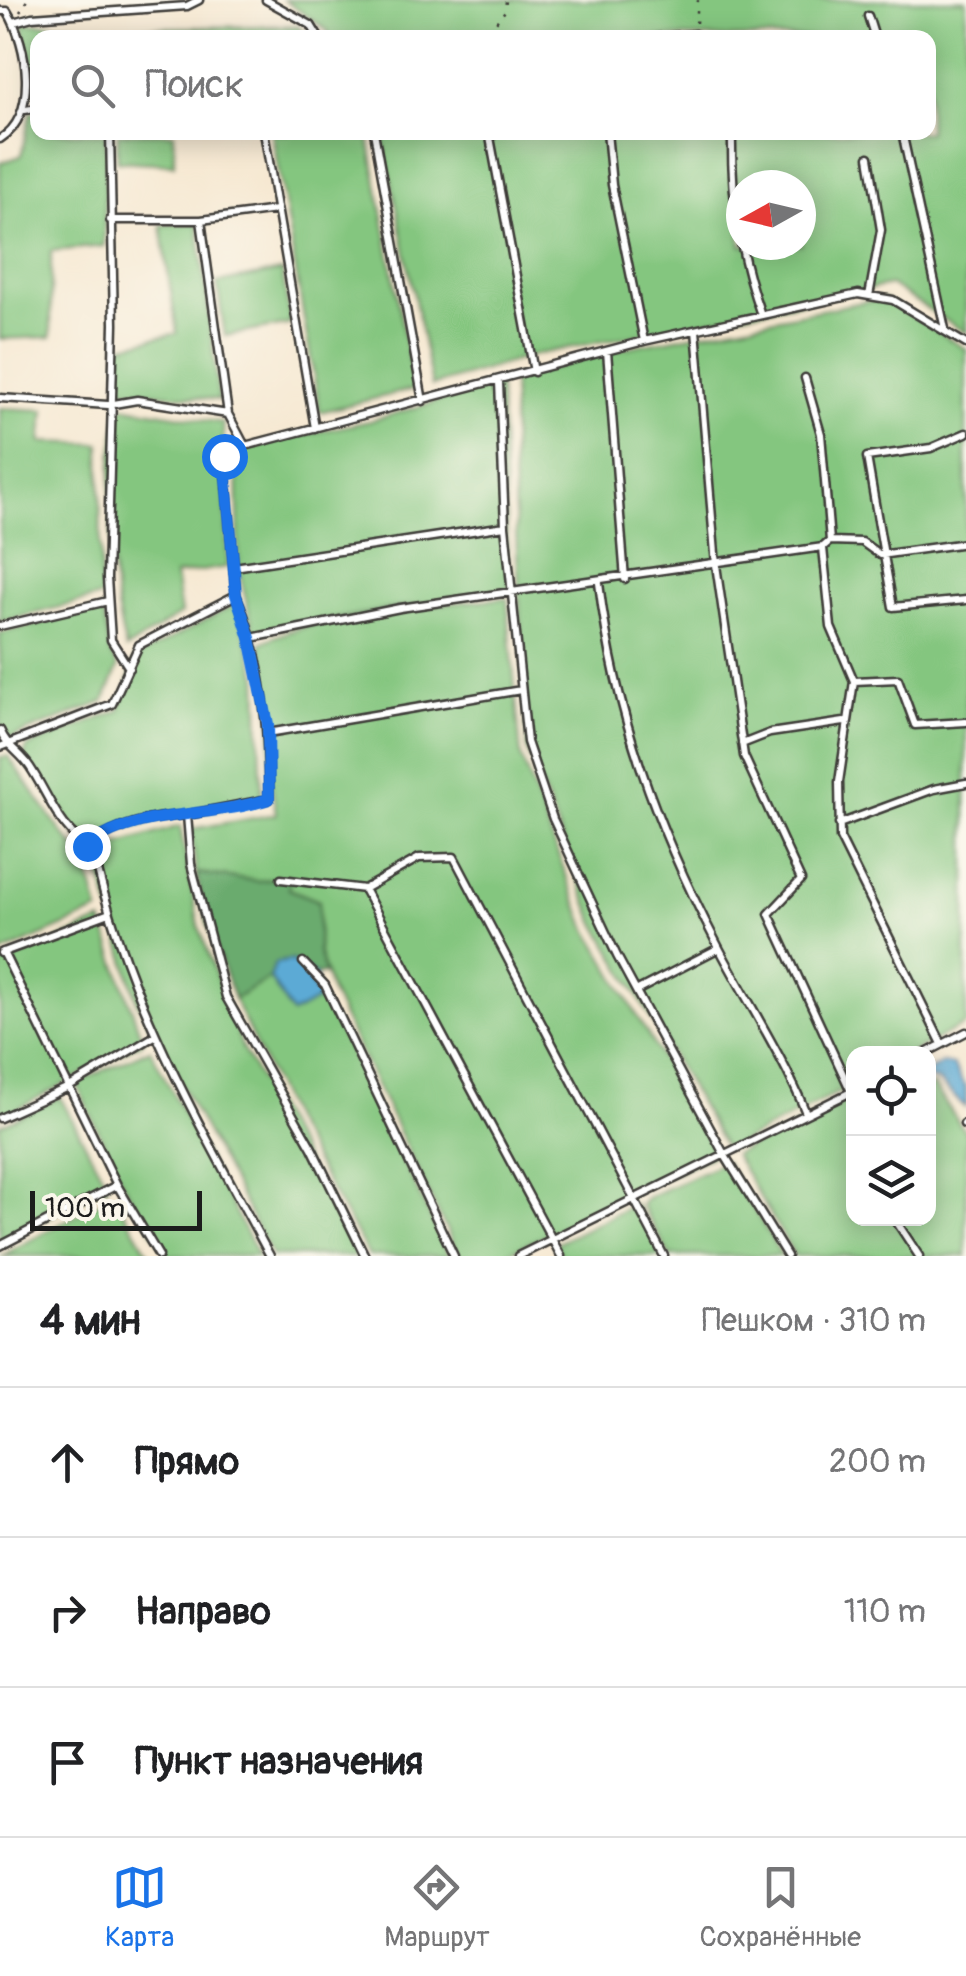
<!DOCTYPE html>
<html lang="ru">
<meta charset="utf-8">
<style>
body{margin:0;font-family:Pangolin,sans-serif;background:#f2f2f2;color:#202124}
.controls{position:absolute;right:30px;bottom:30px;display:grid;overflow:hidden;border-radius:20px;box-shadow:0 5px 25px #0003}
.controls button{width:90px;height:90px;display:grid;place-items:center;padding:0;border:0;border-bottom:2px solid #e0e0e0;background:#fff;color:#202124;font:50px sans-serif}
.compass{position:absolute;left:726px;top:170px;width:90px;height:90px;border-radius:50%;background:#fff;box-shadow:0 5px 25px #0003;rotate:262deg}
.scale{position:absolute;left:30px;bottom:25px;width:172px;box-sizing:border-box;padding-left:10px;border:5px solid #1c1c1c;border-top:0;font-size:28px;line-height:35px;white-space:nowrap;color:#1c1c1c;-webkit-text-stroke:8px #fbf7ec;paint-order:stroke}
.stop{position:absolute;width:30px;height:30px;margin:-22px;border:8px solid #1a73e8;border-radius:50%;background:#fff}
.stop.end{background:#1a73e8;border-color:#fff;box-shadow:0 2px 10px #0008}
.list{margin:0;padding:0;list-style:none}
h2{display:flex;justify-content:space-between;align-items:center;height:130px;margin:0;padding:0 40px;font-size:42px}
h2 small{font-size:32px;font-weight:400;color:#757577}
.list li{display:grid;grid-template-columns:65px 1fr auto;gap:30px;align-items:center;box-sizing:border-box;height:150px;padding:0 40px;border-top:2px solid #e0e0e0}
.list b{display:block;font-size:38px;white-space:nowrap}
.list em{font-size:32px;font-style:normal;color:#757577}
.icon{flex:none;width:55px;height:55px;fill:none;stroke:currentColor;stroke-width:2;stroke-linecap:round;stroke-linejoin:round}
.map{position:relative;flex:none;width:966px;height:1256px;overflow:hidden}
.search{position:absolute;background:#fff;box-shadow:0 5px 25px #0003;left:30px;right:30px;top:30px;height:110px;display:flex;align-items:center;gap:25px;box-sizing:border-box;padding:0 35px;border-radius:20px;color:#757577;font-size:38px}
.sheet{height:580px;background:#fff}
nav{display:flex;justify-content:space-around;align-items:center;box-sizing:border-box;height:140px;border-top:2px solid #e0e0e0;background:#fff;font-size:28px;color:#757577}
nav a{display:grid;justify-items:center;gap:5px}
nav .on{color:#1a73e8}
.map>svg:first-child{display:block}
.green{fill:#84c67f;stroke:#50714e;stroke-width:2.5;fill-rule:evenodd}
.forest{fill:#6bab6e;stroke:#446445;stroke-width:2.5}
.water{fill:#5baad5;stroke:#3c6378;stroke-width:2.5}
.lines{fill:none;stroke-linecap:round;stroke-linejoin:round}
.lane-casing{stroke:#3d3b37;stroke-width:11}
.path{stroke:#3d3b37;stroke-width:2.5;stroke-dasharray:2.5 8;stroke-linecap:butt}
.lane{stroke:#fff;stroke-width:6}
.route{stroke:#1a73e8;stroke-width:12}
</style>
<div class="map">
<svg width="966" height="1256" viewBox="0 0 966 1256">
<rect width="100%" height="100%" fill="#fbf7ec"/>
<filter id="ink" filterUnits="userSpaceOnUse"><feTurbulence type="fractalNoise" baseFrequency=".01" numOctaves="2"/><feDisplacementMap in="SourceGraphic" scale="20" xChannelSelector="R" yChannelSelector="G"/><feConvolveMatrix kernelMatrix="1 2 1 2 8 2 1 2 1" color-interpolation-filters="sRGB"/></filter>
<filter id="wash" filterUnits="userSpaceOnUse"><feTurbulence type="fractalNoise" baseFrequency=".0048" numOctaves="4" result="noise"/><feDisplacementMap in="SourceGraphic" scale="40" xChannelSelector="R" yChannelSelector="G"/><feGaussianBlur stdDeviation="2.25" result="paint"/><feColorMatrix in="noise" values="0 0 0 0 0 0 0 0 0 0 0 0 0 0 0 0 0 1.4 0 .05"/><feComposite in="paint" operator="in"/></filter>
<g filter="url(#wash)">
<rect width="100%" height="100%" fill="#f6e8d1"/>
<path class="green" d="M284,0h682v333l-76,-48 -352,69 -106,32 -50,-253 546,-1v-94l-598,-1 -3,-7zM741,185h60v60h-60z
M23,23l52,2v12l-37,1 -1,57 -6,-4z
M297,26l12,11h-177l1,-9z
M31,112h6l1,20 68,1 -2,113 -53,5v86l-51,2v-176l21,-7z
M118,133h56v31l-57,-3z
M272,133h96l46,256 -94,23z
M198,223l21,177 -100,-11v-43l58,-13 -16,-108z
M282,271l9,53 -66,12 -8,-53z
M883,298l83,51v675l-55,29 -57,1 -1,31 -127,65 -132,-230 -67,-170 -15,-293 1,-77 101,-30z
M499,383l11,205 -256,45 -15,-62 -2,-123 133,-27z
M122,406l101,17 5,144 -53,8 6,39 -55,35c-17,-62 -23,-182 -4,-243z
M0,408l45,2 -4,32 59,2 1,153 -101,25z
M507,598l14,159 23,61 41,106 131,230 -215,102h-42l-129,-266 -12,-39 1,-50 -30,-12v-13l-30,5 -63,-8 -5,-44 85,-15 -7,-45 3,-45 -11,-81c50,-27 186,-40 246,-45z
M236,604l22,72 4,125 -86,15 -95,25 -58,-83 4,-11 93,-37 15,-52z
M103,609l7,43 8,15 -14,35 -103,40 -1,-109z
M8,756l55,78 22,24 14,53 -99,43v-197z
M180,826l19,101 44,123 116,206h-87l-135,-254 -43,-150z
M102,921l41,121 -143,76v-154z
M270,978l22,35 27,-14 28,46 102,211h-80l-76,-132 -59,-125z
M150,1049l108,207h-90l-46,-74 -46,-99z
M933,1085l33,48v123h-171l-61,-102 119,-57 1,121h74v-129z
M60,1097l48,89 -108,58v-119z
M725,1161l57,95h-112l-29,-51 5,-7z
M106,1199l11,1 33,56h-149z
M635,1204l27,52h-100l-7,-12z"/>
<path class="forest" d="M196,873l63,8 31,-5 -1,13 30,12 -1,50 7,22c-15,5 -24,-2 -34,-13l-15,3 -6,15 -36,21 -26,-72z"/>
<path class="water" d="M291,960l25,16 3,23 -27,15 -22,-36 5,-15z
M942,1063l11,2 13,24v19l-28,-27 -9,-2v-8z"/>
</g>
<g filter="url(#ink)">
<g class="lines">
<defs>
<path id="lane" d="M266,0l45,25 8,13
M0,11h7c21,34 32,104 -7,128
M868,16l7,22
M14,22l18,-5 155,-11 12,-6
M650,38l45,-4 9,4
M25,110l13,-2
M110,132l4,192 -7,254 4,62 18,28
M264,132l51,296
M374,132l49,269
M489,132l45,240
M607,132l5,53 32,156
M732,132c-1,66 7,121 29,183
M902,132l43,197
M869,157l12,73 -12,66
M110,220h91
M696,330l20,235 28,191 57,124 -32,34 85,184
M607,351l18,228
M499,382l6,144 22,216 26,77 64,137 107,198 63,102
M0,398l108,7 29,-5 91,14 17,32 399,-105 214,-47 35,6 73,44
M228,414l-27,-194 75,-10
M966,433l-35,15 -64,9 26,150 73,-7
M830,541l32,1 18,13 86,-12
M823,548l8,79 23,54
M234,567l271,-41
M599,583c16,131 57,244 118,361 29,56 65,110 89,169
M236,595c28,65 32,135 33,204l-82,16 4,49 35,133 86,151 53,108
M0,626l108,-25
M251,638l149,-30 423,-61 7,-6 -9,-107 -16,-56
M0,730c7,17 20,22 30,37 20,30 29,64 63,82 33,151 105,272 177,407
M268,733l253,-43
M742,744l28,-11 74,-11
M0,747l112,-43 27,-59 97,-50 -12,-140 21,-9
M839,824l95,-35 32,-6
M87,846c32,-22 62,-29 100,-31
M281,879l83,10 197,367
M364,889l55,-31 35,-1 210,399
M3,952l114,233 42,71
M1,953l106,-39
M303,962l22,23 129,271
M636,991l83,-43
M942,1044l-102,-206 -1,-56 15,-101 44,-2 17,46 51,-3
M924,1054l42,-22
M0,1118l71,-32 82,-49
M964,1124l2,1
M894,1218l25,38
M0,1246l117,-61
M518,1256l335,-165"/>
</defs>
<use href="#lane" class="lane-casing"/>
<path class="path" d="M20,12l7,-12
M696,23l2,-23
M483,38l22,-27 1,-11"/>
<use href="#lane" class="lane"/>
</g>
</g>
<g class="lines" filter="url(#ink)">
<path class="route" d="M87,846c55,-39 121,-27 182,-47l-1,-75 -18,-86 -14,-43 -12,-139"/>
</g>
</svg>
<div class="controls">
<button><svg class="icon" aria-label="locate" viewBox="0 0 24 24"><circle cx="12" cy="12" r="6"/><path d="M12 2v4M12 18v4M2 12h4M18 12h4"/></svg></button>
<button><svg class="icon" aria-label="layers" viewBox="0 0 24 24"><path d="M12 4l9 5-9 5-9-5zM3 14l9 5 9-5"/></svg></button>
</div>
<svg class="compass" viewBox="-18 -18 36 36"><path d="M0-13l5 13h-10z" fill="#e53935"/><path d="M0 13l5-13h-10z" fill="#757577"/></svg>
<div class="scale">100 m</div>
<div class="stop" style="left:224px;top:456px"></div>
<div class="stop end" style="left:87px;top:846px"></div>
<div class="search"><svg class="icon" aria-label="search" viewBox="0 0 24 24"><circle cx="10" cy="10" r="6"/><path d="M15 15l6 6"/></svg>Поиск</div>
</div>
<section class="sheet">
<h2>4 мин<small>Пешком · 310 m</small></h2>
<ul class="list">
<li><svg class="icon" aria-label="ahead" viewBox="0 0 24 24"><path d="M12 20V5M6 11l6-6 6 6"/></svg><div><b>Прямо</b></div><em>200 m</em></li>
<li><svg class="icon" aria-label="right" viewBox="0 0 24 24"><path d="M7 20v-9h11M14 6l5 5-5 5"/></svg><div><b>Направо</b></div><em>110 m</em></li>
<li><svg class="icon" aria-label="arrive" viewBox="0 0 24 24"><path d="M6 21V4h12l-3 4 3 4H6"/></svg><div><b>Пункт назначения</b></div></li>
</ul>
</section>
<nav>
<a class="on"><svg class="icon" aria-label="map" viewBox="0 0 24 24"><path d="M3 6l6-2 6 2 6-2v14l-6 2-6-2-6 2zM9 4v14M15 6v14"/></svg>Карта</a>
<a><svg class="icon" aria-label="directions" viewBox="0 0 24 24"><path d="M12 3l9 9-9 9-9-9zM9 14v-3h6M13 9l2 2-2 2"/></svg>Маршрут</a>
<a><svg class="icon" aria-label="saved" viewBox="0 0 24 24"><path d="M7 4h10v16l-5-4-5 4z"/></svg>Сохранённые</a>
</nav>
